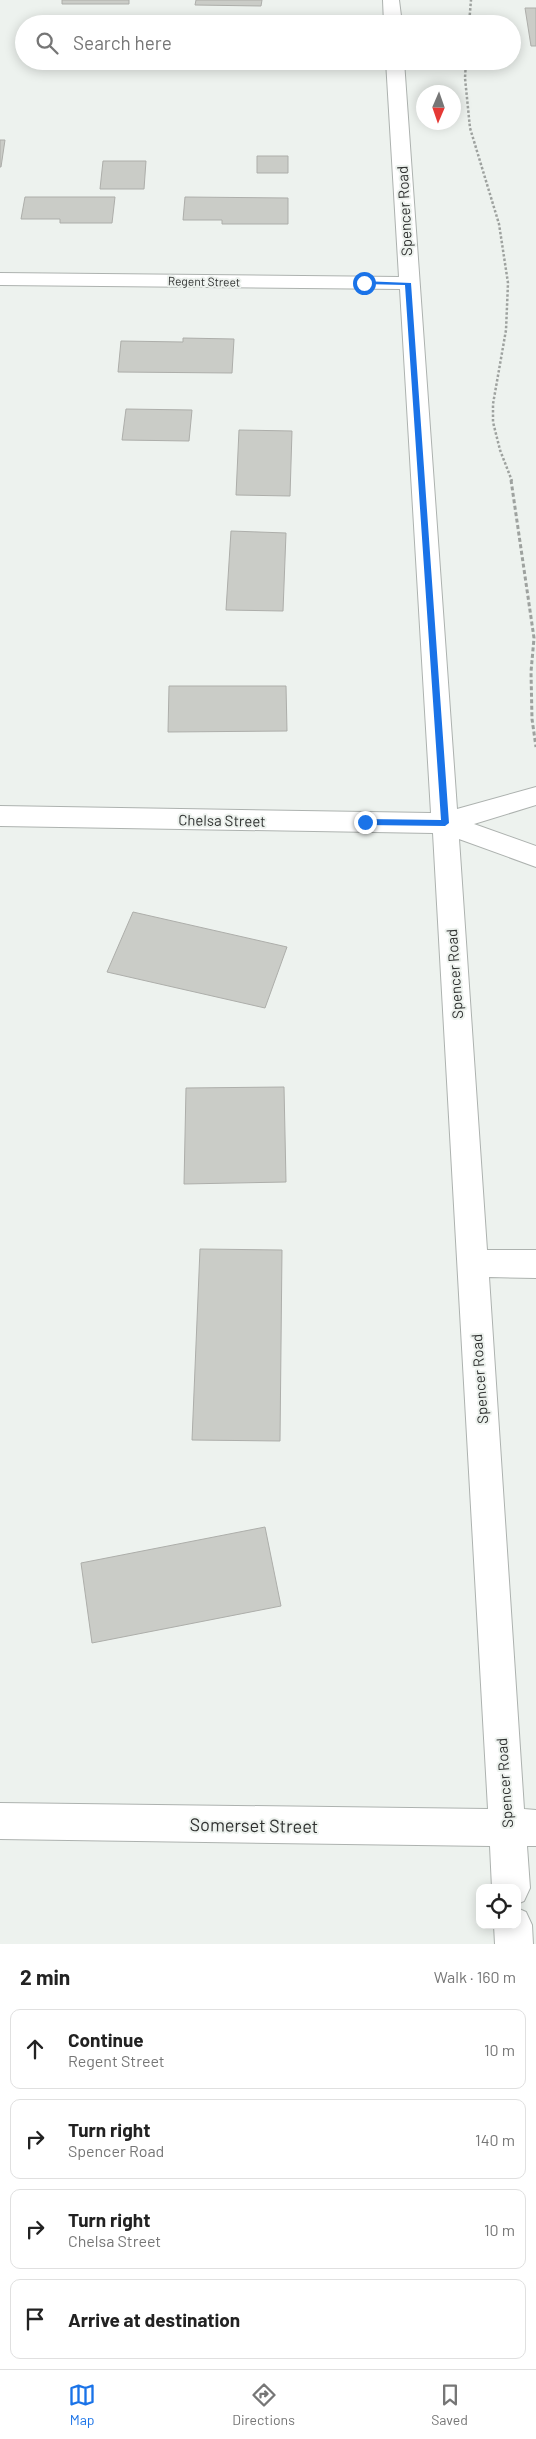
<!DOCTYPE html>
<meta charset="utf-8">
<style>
body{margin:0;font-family:Barlow,sans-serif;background:#f6f6f6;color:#222}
.controls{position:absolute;right:15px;bottom:15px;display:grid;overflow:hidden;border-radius:10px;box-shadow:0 2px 12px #0003}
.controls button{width:45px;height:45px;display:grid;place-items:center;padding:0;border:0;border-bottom:1px solid #e0e0e0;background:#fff;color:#222;font:25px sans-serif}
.compass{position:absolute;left:416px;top:85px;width:45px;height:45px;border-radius:50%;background:#fff;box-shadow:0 2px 12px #0003;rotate:182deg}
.stop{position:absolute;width:15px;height:15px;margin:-11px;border:4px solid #1a73e8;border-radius:50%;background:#fff}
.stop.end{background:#1a73e8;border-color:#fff;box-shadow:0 1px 5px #0008}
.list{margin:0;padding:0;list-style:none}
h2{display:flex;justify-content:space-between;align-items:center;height:65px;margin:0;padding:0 20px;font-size:21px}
h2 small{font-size:16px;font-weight:400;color:#767676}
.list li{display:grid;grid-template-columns:32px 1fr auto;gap:15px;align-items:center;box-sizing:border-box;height:80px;margin:0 10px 10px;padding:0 10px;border:1px solid #e0e0e0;border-radius:10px}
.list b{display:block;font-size:19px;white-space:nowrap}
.list p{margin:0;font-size:16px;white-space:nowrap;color:#767676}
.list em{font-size:16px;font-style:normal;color:#767676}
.icon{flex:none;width:28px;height:28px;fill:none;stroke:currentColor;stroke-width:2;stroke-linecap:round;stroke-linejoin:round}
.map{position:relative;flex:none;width:536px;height:1944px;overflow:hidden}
.search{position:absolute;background:#fff;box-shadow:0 2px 12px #0003;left:15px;right:15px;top:15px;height:55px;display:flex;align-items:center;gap:12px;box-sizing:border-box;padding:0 18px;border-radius:28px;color:#767676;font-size:19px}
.sheet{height:425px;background:#fff}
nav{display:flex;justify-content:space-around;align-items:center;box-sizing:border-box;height:70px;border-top:1px solid #e0e0e0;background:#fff;font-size:14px;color:#767676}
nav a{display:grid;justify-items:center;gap:2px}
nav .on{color:#1a73e8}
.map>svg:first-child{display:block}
.building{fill:#caccc7;stroke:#adaeaa}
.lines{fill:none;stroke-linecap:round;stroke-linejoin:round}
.minor-casing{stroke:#adb2af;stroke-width:2}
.path-far1{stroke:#9ea29f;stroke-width:2.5;stroke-dasharray:2.5 2;stroke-linecap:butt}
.path{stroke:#9ea29f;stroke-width:3;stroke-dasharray:4 2.5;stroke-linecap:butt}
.minor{fill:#fff;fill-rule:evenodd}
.route{fill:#1a73e8}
.labels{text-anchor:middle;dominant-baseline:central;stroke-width:4;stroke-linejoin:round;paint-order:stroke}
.far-street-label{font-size:12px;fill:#303231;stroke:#edf2ee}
.street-label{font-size:15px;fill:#303231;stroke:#edf2ee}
.near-street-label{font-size:18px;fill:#303231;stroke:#edf2ee}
</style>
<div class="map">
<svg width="536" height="1944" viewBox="0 0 536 1944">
<rect width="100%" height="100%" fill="#edf2ee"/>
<path class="building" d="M62,0h67v4h-67z
M196,0h66l-1,6 -66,-1z
M525,8h11v38h-5z
M0,140h5l-4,27h-1z
M257,156h31v17h-31z
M103,161h43l-2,28h-44z
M25,197h90l-3,26h-52v-4h-39z
M185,197l103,1v26h-66v-4h-39z
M183,338l51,1 -2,34 -114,-1 3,-31 62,1z
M126,409l66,1 -3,31 -67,-1z
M239,430l53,1 -2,65 -54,-1z
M231,531l55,2 -3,78 -57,-1z
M169,686h117l1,45 -119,1z
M133,912l154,35 -22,61 -158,-36z
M284,1087l2,95 -102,2 2,-96z
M200,1249l82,1 -2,191 -88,-1z
M265,1527l16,79 -189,37 -11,-80z"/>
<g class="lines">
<defs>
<path id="minor" d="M383,0h16l3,24h-18z
M386,61h18l53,748 79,-22v18l-62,19 62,22v21l-77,-28 28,411h49v28l-47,-1 35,532 12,1v36h-9l3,42 -6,13 -7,3v-16h-25l-2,-42 -490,-7v-36l488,6 -55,-976 -433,-7v-20l431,7 -31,-524 -400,-4v-12l399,4z
M517,1908l9,4 6,13 1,19h-38l-1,-19h23z"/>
</defs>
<use href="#minor" class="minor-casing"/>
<path class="path-far1" d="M469,24l2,-24
M466,61l-1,17 5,50 29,96 9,59 -2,47 -13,74v18l7,28 12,31"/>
<path class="path" d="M511,480l23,158 -3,34 1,47 4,28"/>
<use href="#minor" class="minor"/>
</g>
<path class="route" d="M362,281l49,2 38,540 -4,3 -80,-1 -4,-3 4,-3 76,1 -36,-535 -41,-1z"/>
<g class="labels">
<g class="far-street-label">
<text transform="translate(204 281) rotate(1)">Regent Street</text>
</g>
<g class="street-label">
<text transform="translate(404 211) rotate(-93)">Spencer Road</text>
<text transform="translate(222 820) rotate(1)">Chelsa Street</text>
<text transform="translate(454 974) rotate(-94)">Spencer Road</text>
<text transform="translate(479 1379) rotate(-94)">Spencer Road</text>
<text transform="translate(504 1783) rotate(-94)">Spencer Road</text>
</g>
<g class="near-street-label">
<text transform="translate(254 1825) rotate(1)">Somerset Street</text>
</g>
</g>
</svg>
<div class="controls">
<button><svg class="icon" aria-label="locate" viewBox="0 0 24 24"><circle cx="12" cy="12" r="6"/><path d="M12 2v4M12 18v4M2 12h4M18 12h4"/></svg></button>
</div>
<svg class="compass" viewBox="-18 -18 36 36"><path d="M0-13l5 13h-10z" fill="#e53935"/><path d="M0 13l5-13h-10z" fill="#767676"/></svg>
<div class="stop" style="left:364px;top:283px"></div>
<div class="stop end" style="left:365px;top:822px"></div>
<div class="search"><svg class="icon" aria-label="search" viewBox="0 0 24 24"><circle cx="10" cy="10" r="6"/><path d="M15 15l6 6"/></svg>Search here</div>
</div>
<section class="sheet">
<h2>2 min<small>Walk · 160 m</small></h2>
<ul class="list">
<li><svg class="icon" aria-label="ahead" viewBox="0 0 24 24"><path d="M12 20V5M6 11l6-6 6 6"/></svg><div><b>Continue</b><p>Regent Street</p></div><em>10 m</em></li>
<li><svg class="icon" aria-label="right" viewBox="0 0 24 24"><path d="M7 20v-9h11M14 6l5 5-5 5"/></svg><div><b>Turn right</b><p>Spencer Road</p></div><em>140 m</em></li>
<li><svg class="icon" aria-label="right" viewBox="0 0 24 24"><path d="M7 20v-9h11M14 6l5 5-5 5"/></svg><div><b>Turn right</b><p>Chelsa Street</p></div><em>10 m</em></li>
<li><svg class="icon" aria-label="arrive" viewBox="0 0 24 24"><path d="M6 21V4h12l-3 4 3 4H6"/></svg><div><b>Arrive at destination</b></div></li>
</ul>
</section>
<nav>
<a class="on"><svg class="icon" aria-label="map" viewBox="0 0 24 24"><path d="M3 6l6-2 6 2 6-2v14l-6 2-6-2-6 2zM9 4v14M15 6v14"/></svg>Map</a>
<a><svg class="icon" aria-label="directions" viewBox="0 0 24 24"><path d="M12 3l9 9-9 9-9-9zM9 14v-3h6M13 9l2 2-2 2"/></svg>Directions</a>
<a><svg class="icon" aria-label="saved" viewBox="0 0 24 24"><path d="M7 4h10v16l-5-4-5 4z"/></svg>Saved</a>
</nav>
